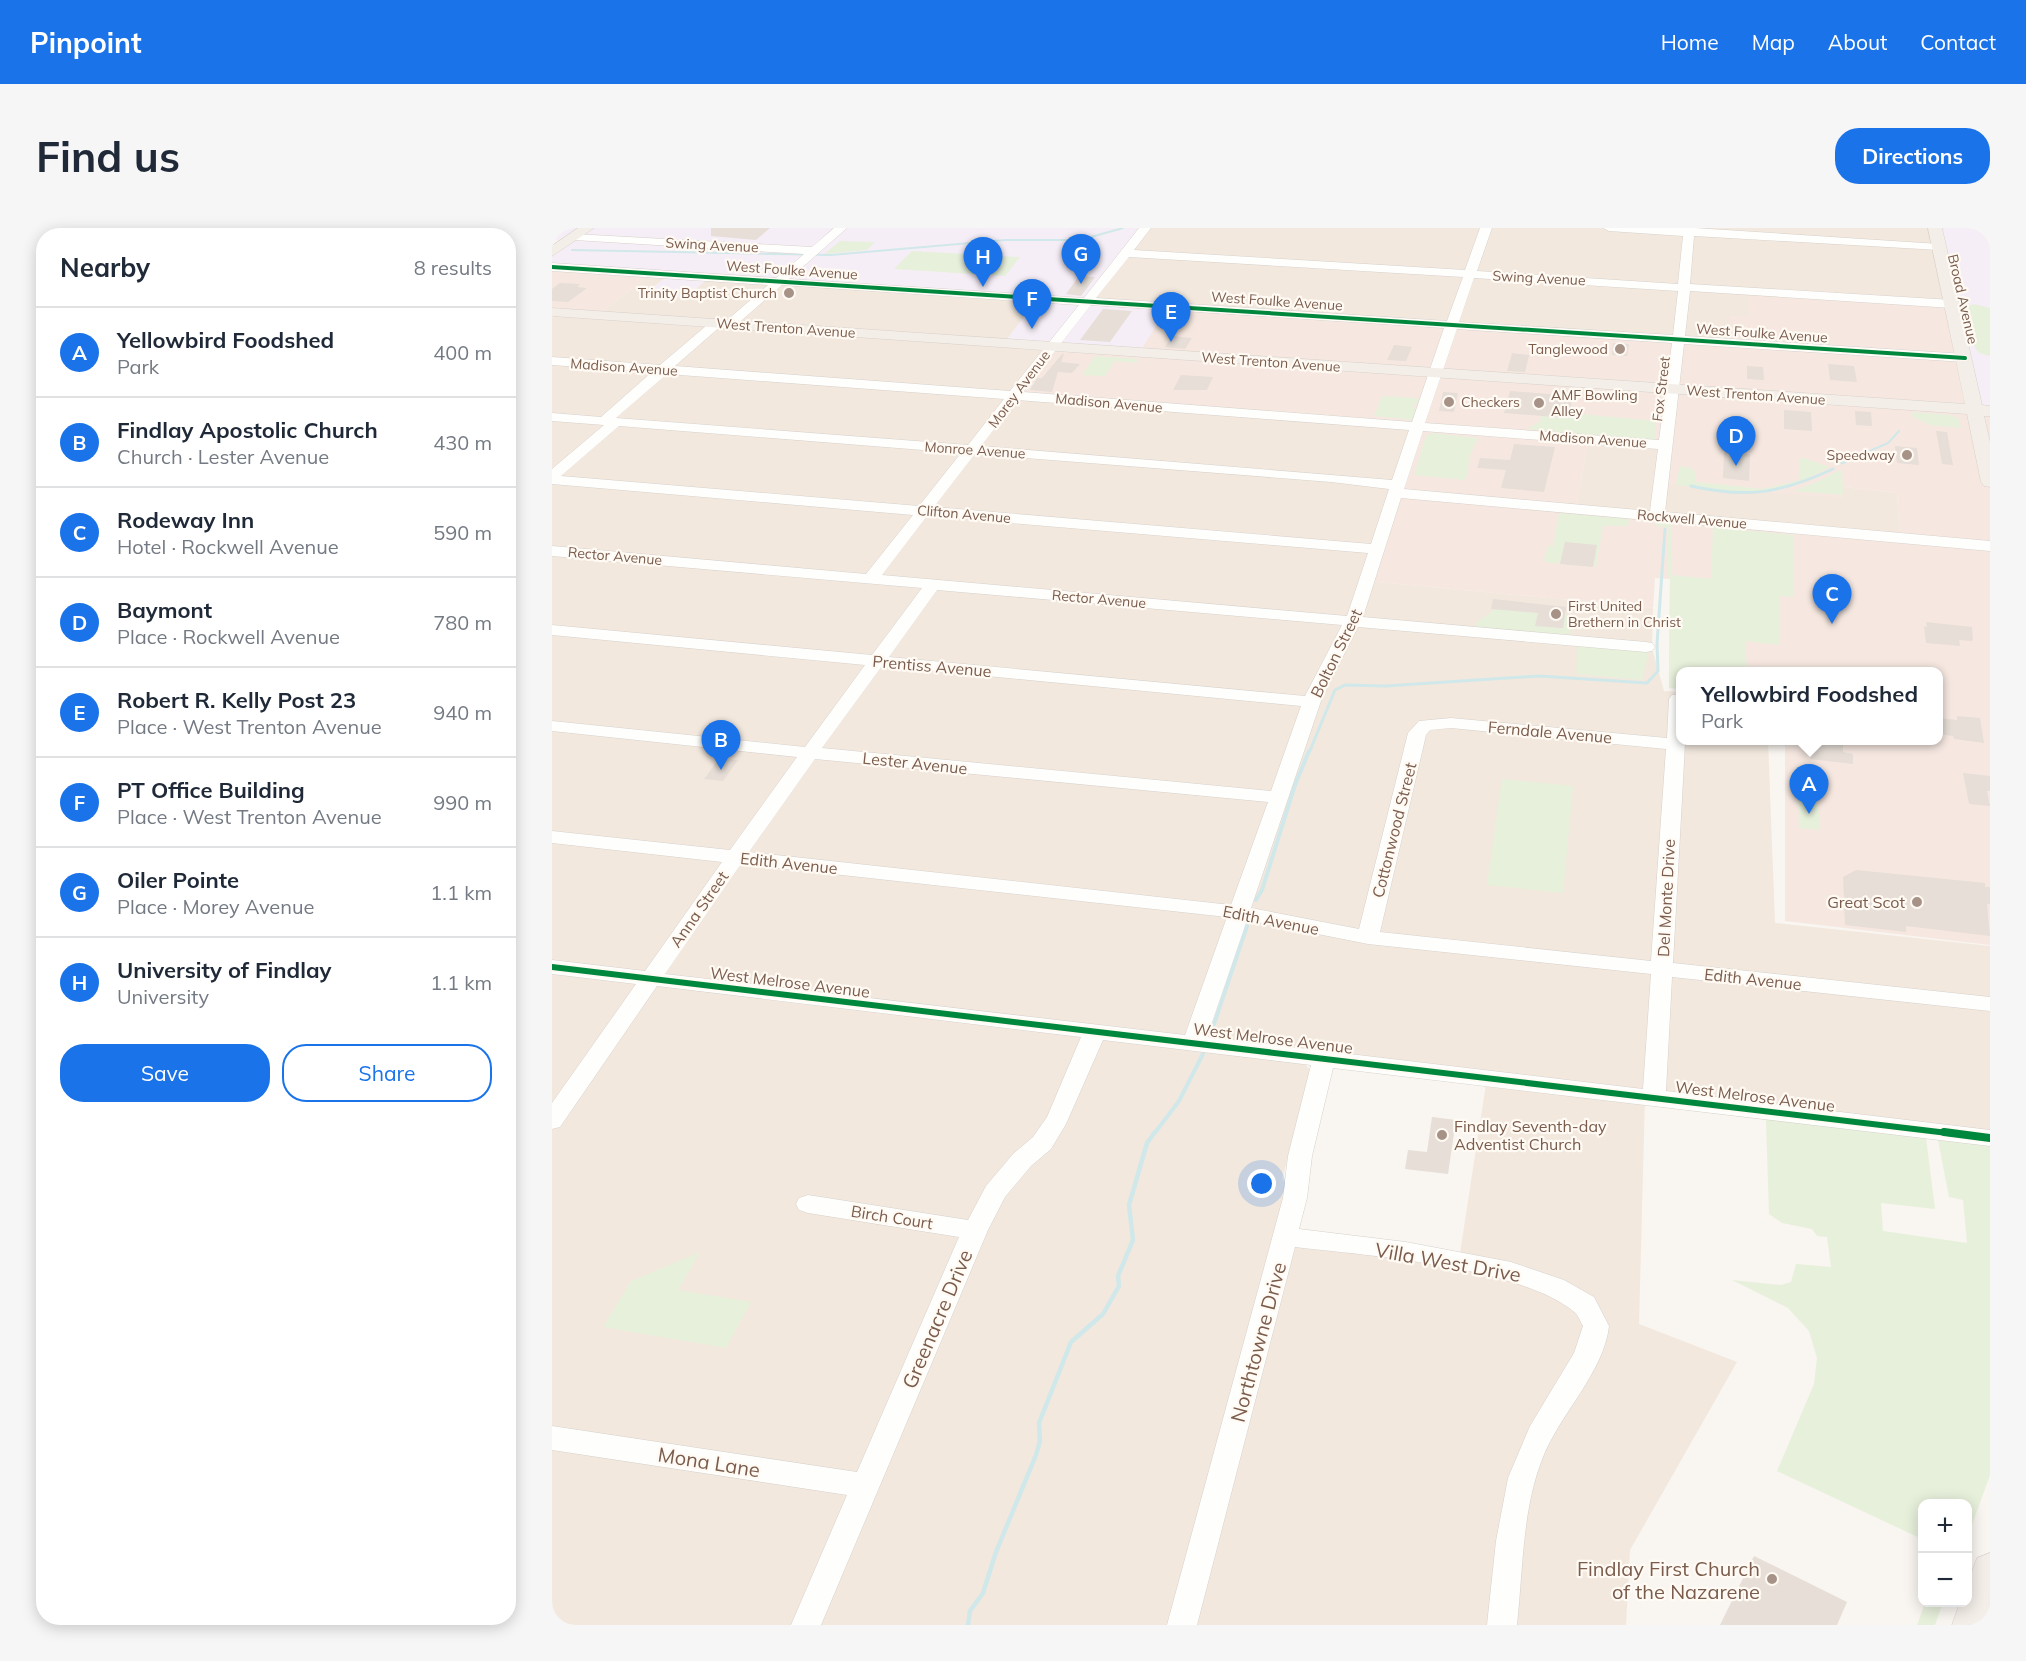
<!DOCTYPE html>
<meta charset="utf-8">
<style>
body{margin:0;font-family:Mulish,sans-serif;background:#f6f6f7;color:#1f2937}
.controls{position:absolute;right:18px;bottom:18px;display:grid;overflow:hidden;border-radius:12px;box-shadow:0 3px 15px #0003}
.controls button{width:54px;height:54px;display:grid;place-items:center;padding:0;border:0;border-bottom:2px solid #e0e1e3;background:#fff;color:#1f2937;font:30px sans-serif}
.you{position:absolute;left:710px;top:956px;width:21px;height:21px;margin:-15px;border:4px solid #fff;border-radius:50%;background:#1a73e8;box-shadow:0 0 0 9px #1a73e833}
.badge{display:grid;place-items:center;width:39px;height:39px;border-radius:50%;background:#1a73e8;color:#fff;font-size:20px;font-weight:700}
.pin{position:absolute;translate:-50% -50px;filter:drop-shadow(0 2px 3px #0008)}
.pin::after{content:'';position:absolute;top:32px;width:21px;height:18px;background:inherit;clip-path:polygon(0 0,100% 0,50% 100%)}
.popup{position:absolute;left:1124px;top:439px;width:267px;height:78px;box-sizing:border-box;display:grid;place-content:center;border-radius:12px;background:#fff;filter:drop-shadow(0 2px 4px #0005);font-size:20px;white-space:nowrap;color:#747a83}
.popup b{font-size:22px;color:#1f2937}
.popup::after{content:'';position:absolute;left:50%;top:100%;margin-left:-12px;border:12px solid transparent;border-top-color:#fff}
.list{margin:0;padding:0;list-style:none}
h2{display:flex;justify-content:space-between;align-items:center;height:78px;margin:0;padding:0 24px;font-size:26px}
h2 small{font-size:20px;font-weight:400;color:#747a83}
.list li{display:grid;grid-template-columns:39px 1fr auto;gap:18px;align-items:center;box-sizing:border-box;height:90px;padding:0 24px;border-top:2px solid #e0e1e3}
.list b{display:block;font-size:22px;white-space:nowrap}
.list p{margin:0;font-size:20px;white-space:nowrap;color:#747a83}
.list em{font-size:20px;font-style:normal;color:#747a83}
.actions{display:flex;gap:12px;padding:18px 24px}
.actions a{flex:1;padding:14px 0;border:2px solid #1a73e8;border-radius:24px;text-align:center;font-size:21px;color:#1a73e8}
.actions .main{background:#1a73e8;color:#fff}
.map{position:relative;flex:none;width:1438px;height:1397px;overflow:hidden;border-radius:24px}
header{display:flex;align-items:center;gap:36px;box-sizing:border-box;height:84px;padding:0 30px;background:#1a73e8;color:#fff}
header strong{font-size:28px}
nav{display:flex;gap:33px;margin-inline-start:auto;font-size:21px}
.intro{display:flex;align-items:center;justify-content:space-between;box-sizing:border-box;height:144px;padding:0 36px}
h1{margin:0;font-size:42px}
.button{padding:15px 27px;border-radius:24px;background:#1a73e8;color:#fff;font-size:21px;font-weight:700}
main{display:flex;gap:36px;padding:0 36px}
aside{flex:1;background:#fff;border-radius:24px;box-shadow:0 3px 15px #0003}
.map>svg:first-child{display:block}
.residential{fill:#f2e8de;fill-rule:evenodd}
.commercial{fill:#f6e8e1;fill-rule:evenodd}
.education{fill:#f6eef6}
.green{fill:#e7f0db}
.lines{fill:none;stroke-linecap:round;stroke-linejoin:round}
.stream-far3{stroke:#d0e8ea;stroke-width:2}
.stream-far2{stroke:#d0e8ea;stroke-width:3}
.stream-far1{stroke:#d0e8ea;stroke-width:4}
.stream{stroke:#d0e8ea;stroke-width:4.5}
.building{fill:#e6ded7}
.minor-casing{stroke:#d7d1cb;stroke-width:1}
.major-casing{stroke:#dad1cc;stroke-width:1}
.minor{fill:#fefefd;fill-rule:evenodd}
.major{fill:#f3eee8;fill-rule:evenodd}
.cycleway-far2-casing{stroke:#fffaf3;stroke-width:6}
.cycleway-far1-casing{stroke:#fffaf3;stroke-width:10}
.cycleway-casing{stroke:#fffaf3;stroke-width:11}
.cycleway-far2{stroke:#00873e;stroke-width:4}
.cycleway-far1{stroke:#00873e;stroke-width:6}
.cycleway{stroke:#00873e;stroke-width:8}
.poi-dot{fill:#a69286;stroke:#fffaf3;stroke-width:2}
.labels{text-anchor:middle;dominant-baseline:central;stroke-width:4.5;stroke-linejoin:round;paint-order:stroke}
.far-street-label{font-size:14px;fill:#7a5c4d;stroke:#fffaf3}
.far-poi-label{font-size:14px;fill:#7a5c4d;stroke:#fffaf3;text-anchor:end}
.street-label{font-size:16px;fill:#7a5c4d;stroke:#fffaf3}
.poi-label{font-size:16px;fill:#7a5c4d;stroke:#fffaf3;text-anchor:end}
.near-street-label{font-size:20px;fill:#7a5c4d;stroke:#fffaf3}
.near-poi-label{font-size:20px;fill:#7a5c4d;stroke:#fffaf3;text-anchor:end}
</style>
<header>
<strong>Pinpoint</strong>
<nav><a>Home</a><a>Map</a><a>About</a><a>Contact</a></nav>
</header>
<div class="intro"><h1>Find us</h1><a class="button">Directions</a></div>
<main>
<aside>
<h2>Nearby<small>8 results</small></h2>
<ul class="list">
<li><span class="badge">A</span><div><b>Yellowbird Foodshed</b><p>Park</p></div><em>400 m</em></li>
<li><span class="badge">B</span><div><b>Findlay Apostolic Church</b><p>Church · Lester Avenue</p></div><em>430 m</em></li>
<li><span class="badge">C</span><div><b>Rodeway Inn</b><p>Hotel · Rockwell Avenue</p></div><em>590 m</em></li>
<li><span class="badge">D</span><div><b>Baymont</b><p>Place · Rockwell Avenue</p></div><em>780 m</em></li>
<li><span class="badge">E</span><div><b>Robert R. Kelly Post 23</b><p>Place · West Trenton Avenue</p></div><em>940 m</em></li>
<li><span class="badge">F</span><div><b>PT Office Building</b><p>Place · West Trenton Avenue</p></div><em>990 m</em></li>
<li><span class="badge">G</span><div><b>Oiler Pointe</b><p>Place · Morey Avenue</p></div><em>1.1 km</em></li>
<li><span class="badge">H</span><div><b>University of Findlay</b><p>University</p></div><em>1.1 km</em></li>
</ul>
<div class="actions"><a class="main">Save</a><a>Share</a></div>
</aside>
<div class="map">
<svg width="1438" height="1397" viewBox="0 0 1438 1397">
<rect width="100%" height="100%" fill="#f9f5f0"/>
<path class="residential" d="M593,0h790l17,76 -203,-12v26l-19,-2v27l-642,-41z
M100,45l18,1 -25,20 65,-17 329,21 11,49 367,80 -50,154 286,27 -1,40 12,43 16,1v48l88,1 7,182 215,23v192l-345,-42 -6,228 98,38 -107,188 -4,75h-1074v-1307l8,-6 38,3zM750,833l184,23 -26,169 -175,-17 10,-38 -13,-19 30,-107z
M1033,211l81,6 177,42 54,6 3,45 -324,-29 11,-62z"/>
<path class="commercial" d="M1438,0v717l-205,-24v-180l153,-1v-68h-258l-11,5 1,-98 -15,-1 -2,30 -286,-27 49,-154 -402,-31 36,-49 118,-40 562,35v-26l18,1 1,-26 202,13zM1033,211l80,6 -4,39 182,14v-11l54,6 3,44 -324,-28 11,-62z
M0,40l100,5 -54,42 -38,-4 -8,6z"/>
<path class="education" d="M0,0h593l-57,73 80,6 -29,46 -136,-9 35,-45 -328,-22 -25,21 -41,-3 22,-18 -114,-10v-15l15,-11 -15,-1z
M1383,0h55v183l-15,-1z"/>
<path class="green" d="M288,13l35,1 -8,8 -43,4z
M360,23l108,6 -15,19 -111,-7z
M1422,76l16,4v48l-11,-3 -4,-5 -14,-40z
M543,128l43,3 -2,4 -21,-2 -10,15 -23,-1z
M830,168l34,2 4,2 -7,6 4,5 -3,9 -40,-4z
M1359,184l39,3 9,4 2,9 -31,-3 -19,-9z
M1017,185l87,8 -1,19 -128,-11 12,-7 3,-6 26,2z
M880,205l46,5 -9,19 -1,18 -4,5 -50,-5 12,-39z
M1252,230l26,9c-35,19 -67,29 -107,25 -16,-2 -31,-6 -47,-7l4,-19 14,3 2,13 67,7 37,-9v-21z
M1288,242l2,1 1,24 -50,-4 26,-10z
M1007,285l70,6 -1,7h-25l-7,41h-3l4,-21c-16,8 -35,23 -53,15l4,-16 5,1z
M1104,294l16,2 -1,51 40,4 2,-52 80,8 1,62 -15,-1v49l-34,-4 2,30 -67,1v17l-11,-1 1,-109 -3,-5v-41l3,-5 -14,-2z
M943,381l43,4 -2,13 26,2 3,-14 9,2 -5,20 -94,-9 1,-4z
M1026,416l71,7 -7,29 -66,-6z
M950,551l71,7 -10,107 -76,-8z
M1246,571l20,2 2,29 -21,-2z
M1217,889l157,21 9,71 -54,-6 2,28 84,12 -4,-43 -14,-3 -11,-57 52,4v331l-22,61v-32h-46v35l-145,-68 37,-87 3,-26 -8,-27 -21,-23 -56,-28 49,5 10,-3 5,-18 35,3 -4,-30 -10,-1 -5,-7 -30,-6 -13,-9 -3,-94z
M148,1024l-22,38 73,12 -25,46 -123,-21 28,-46z
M1373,1375h18l-8,22h-18z"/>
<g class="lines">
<path class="stream-far3" d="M20,22l259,5 174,-15h75l43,-12
M1302,230l34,-15 11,-12"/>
<path class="stream-far2" d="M1290,235l16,-7
M1139,258c57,13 90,7 142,-17
M757,525l26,-63 10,-5 41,1 153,-10 108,7 11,-12 -1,-27 8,-115"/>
<path class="stream-far1" d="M704,672l6,-10 33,-105 14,-34
M660,802l35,-104
M602,906l25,-33 24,-47"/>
<path class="stream" d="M416,1397l2,-14 13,-18 13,-41 40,-97 4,-14 -1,-18 32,-81 32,-28 16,-28 -1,-10 15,-36 -4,-35 18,-62 8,-11"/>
</g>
<path class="building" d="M159,0h59l-14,12 -45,-4z
M527,48l16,1 -14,19 -15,-2z
M8,55l20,1 -3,3 10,1 -19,14 -16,-1v-12z
M551,81l29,2 -22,31 -30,-2z
M620,108l20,2 -7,11 -20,-2z
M1061,115l16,1 -2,12 -15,-1z
M842,117l18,2 -6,14 -19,-1z
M960,125l17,2 -4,17 -18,-1z
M510,126h2l-3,8 19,2 -8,9 -14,-1 -6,20 -22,-2 7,-12h5z
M1276,136l26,2 3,16 -27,-2z
M1195,138l16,1 1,13 -17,-1z
M629,147l32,2 -6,13h-34z
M958,163l63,5 -5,22 -64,-5z
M891,164l15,1 -4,19 -15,-1z
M1232,182l27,2 1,19 -28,-2z
M1303,183l16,1 1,14 -16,-1z
M1384,203l11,1 6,33 -11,-1z
M962,216l41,3 -11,45 -43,-4 5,-18 -29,-2 3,-10 30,2z
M1343,218l22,2 2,17 -22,-2z
M1172,224l26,2 -1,27 -26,-3z
M1013,314l32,3 -4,22 -33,-3z
M941,371l73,8 -3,21 -28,-2 3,-13 -47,-4z
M1374,394l46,5 1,12 -1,2 -13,-1 1,6 -34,-3 -2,-17 3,1z
M1405,488l23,2 4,25 -30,-4 -1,-3 -15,-2v-16l19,2z
M1258,513h33v11l10,2v10l-43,-5z
M167,531l19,1 -15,21 -19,-2z
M1411,545l27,3v15h-3l3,15 -21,-2z
M1304,642l129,13v4h5v17h-3l3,32 -84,-10v6l-61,-7 -2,-48z
M880,889l24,3 -8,54 -43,-5 3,-19 19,2z
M1202,1328l93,46 -10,23h-117z"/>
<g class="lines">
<defs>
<path id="minor" d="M282,0h13l-58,51 295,19 55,-70h12l-17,22 331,20 15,-42h12l-15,43 201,13 5,-48 -74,-5 -6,-3h92l244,16 6,3 -6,3 -245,-14 -4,48 262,16 6,4 -6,4 -262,-17 -5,45 280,18 6,4 -6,4 -281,-18 -19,168 325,29v10l-589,-53 -38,119 283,25 6,1 3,4 -3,4 -6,1 -288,-25 -36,71 -71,210 108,21 49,-196 11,-12 32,-3 216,20 2,-39 3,-4 8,-1v46h5v4l-12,219 317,34v14l-318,-34 -6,114 324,39v16l-657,-78 -21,88 -5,42 -8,31 107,13 105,20 53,18 30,17 15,29c-5,46 -49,88 -66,131 -21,52 -20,113 -26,168h-30l9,-84 12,-63 22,-52 44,-73 9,-27c-3,-5 -5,-12 -10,-15 -54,-44 -208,-56 -278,-64l-98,378h-30l116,-427 5,-42 23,-91 -208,-25 -37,84 -15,25 -20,17 -26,31 -17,33 -167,395h-30l56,-130 -295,-45v-24l305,46 102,-235 -151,-24 -9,-3 -3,-6 3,-6 9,-3 160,25 18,-34 27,-32 20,-17 14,-20 34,-80 -424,-51 -97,141 -8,2v-26l84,-119 -84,-10v-14l93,11 77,-109 -170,-19v-12l178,19 67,-93 -245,-26v-10l253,26 60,-82 -313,-30v-10l320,30 50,-67 -370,-32v-10l314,28 47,-59 -361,-31v-15l52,-44 -52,-4v-8l49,4 51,-45 -100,-7v-8l108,8 53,-45h8l2,3 -2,3 -46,40 335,25 69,-86 -297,-20 -48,42h-8l-2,-3 2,-3 42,-36 -216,-14v-8l224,15 28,-24 -230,-14 -6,-3 6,-3 238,13zM577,29l334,20 -16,44 -351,-23zM922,50l204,13 -5,44 -214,-13zM539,77l353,23 -32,94 -389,-30zM905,101l215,14 -13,97 -234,-17zM115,146l337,25 -36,46 -352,-27zM465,172l392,30 -17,50 -411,-34zM67,198l342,27 -42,53 -358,-30zM871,203l235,18 -8,62 -246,-22zM423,226l356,28 58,7 -18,55 -437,-37zM375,288l441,37 -21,63 -465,-41zM385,362l405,35 -37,71 -416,-39zM330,438l419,40 -30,85 -449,-43zM899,500l215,21 -15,212 -271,-29 46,-197 4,-5zM263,531l453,43 -37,103 -482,-53zM189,636l486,53 -42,118 -520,-61zM695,692l121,24 283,30 -8,115 -436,-52z"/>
<path id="major" d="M26,0h16l-42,28v-10z
M1376,0h14l40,177 8,1v10h-6l6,26v45l-6,-1 -3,-4 -14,-68 -1415,-98v-8l1413,96z
M1438,1325v72h-38l8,-23h8v-21l9,-23z"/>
</defs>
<use href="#minor" class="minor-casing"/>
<use href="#major" class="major-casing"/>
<use href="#minor" class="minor"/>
<use href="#major" class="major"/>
<defs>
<path id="cycleway-far2" d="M0,39l1413,91"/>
<path id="cycleway-far1" d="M0,739l1404,167"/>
<path id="cycleway" d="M1392,904l46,6"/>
</defs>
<use href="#cycleway-far2" class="cycleway-far2-casing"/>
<use href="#cycleway-far1" class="cycleway-far1-casing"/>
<use href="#cycleway" class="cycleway-casing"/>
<use href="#cycleway-far2" class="cycleway-far2"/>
<use href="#cycleway-far1" class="cycleway-far1"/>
<use href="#cycleway" class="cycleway"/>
</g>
<g class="poi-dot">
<circle cx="237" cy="65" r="6"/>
<circle cx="1068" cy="121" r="6"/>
<circle cx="897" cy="174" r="6"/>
<circle cx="987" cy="175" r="6"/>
<circle cx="1355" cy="227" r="6"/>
<circle cx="1004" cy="386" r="6"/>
<circle cx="1365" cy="674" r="6"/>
<circle cx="890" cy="907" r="6"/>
<circle cx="1220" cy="1351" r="6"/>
</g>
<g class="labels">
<g class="far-street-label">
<text transform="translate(160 17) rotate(3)">Swing Avenue</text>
<text transform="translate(240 42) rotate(4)">West Foulke Avenue</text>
<text transform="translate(987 50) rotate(3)">Swing Avenue</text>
<text transform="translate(1411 71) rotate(77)">Broad Avenue</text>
<text transform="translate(725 73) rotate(4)">West Foulke Avenue</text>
<text transform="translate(234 100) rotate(4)">West Trenton Avenue</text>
<text transform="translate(1210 105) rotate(4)">West Foulke Avenue</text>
<text transform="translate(719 134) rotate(4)">West Trenton Avenue</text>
<text transform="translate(72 139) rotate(4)">Madison Avenue</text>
<text transform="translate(467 161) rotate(-53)">Morey Avenue</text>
<text transform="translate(1109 161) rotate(-83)">Fox Street</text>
<text transform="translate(1204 167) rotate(4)">West Trenton Avenue</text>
<text transform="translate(557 175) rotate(5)">Madison Avenue</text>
<text transform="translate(1041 211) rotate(4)">Madison Avenue</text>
<text transform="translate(423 222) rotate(4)">Monroe Avenue</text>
<text transform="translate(412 286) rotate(5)">Clifton Avenue</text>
<text transform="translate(1140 291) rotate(5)">Rockwell Avenue</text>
<text transform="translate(63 328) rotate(5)">Rector Avenue</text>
<text transform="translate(547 371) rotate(5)">Rector Avenue</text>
</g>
<g class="far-poi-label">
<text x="225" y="65">Trinity Baptist Church</text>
<text x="1056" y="121">Tanglewood</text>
<text x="999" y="167" text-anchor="start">AMF Bowling<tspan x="999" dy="16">Alley</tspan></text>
<text x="909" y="174" text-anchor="start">Checkers</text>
<text x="1343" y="227">Speedway</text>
<text x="1016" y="378" text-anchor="start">First United<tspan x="1016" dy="16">Brethern in Christ</tspan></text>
</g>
<g class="street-label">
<text transform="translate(784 425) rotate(-64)">Bolton Street</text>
<text transform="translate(380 438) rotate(5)">Prentiss Avenue</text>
<text transform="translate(998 504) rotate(5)">Ferndale Avenue</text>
<text transform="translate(363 535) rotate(6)">Lester Avenue</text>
<text transform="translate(842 602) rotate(-76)">Cottonwood Street</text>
<text transform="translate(237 635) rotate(6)">Edith Avenue</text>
<text transform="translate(1114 670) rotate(-87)">Del Monte Drive</text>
<text transform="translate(147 681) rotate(-55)">Anna Street</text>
<text transform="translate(719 692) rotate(11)">Edith Avenue</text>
<text transform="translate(1201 751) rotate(6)">Edith Avenue</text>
<text transform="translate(238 754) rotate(7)">West Melrose Avenue</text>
<text transform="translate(721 810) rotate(7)">West Melrose Avenue</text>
<text transform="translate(1203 868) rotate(7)">West Melrose Avenue</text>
<text transform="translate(340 989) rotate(9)">Birch Court</text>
</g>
<g class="poi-label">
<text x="1353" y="674">Great Scot</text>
<text x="902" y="898" text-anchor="start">Findlay Seventh-day<tspan x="902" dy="18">Adventist Church</tspan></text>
</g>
<g class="near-street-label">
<text transform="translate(896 1034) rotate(10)">Villa West Drive</text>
<text transform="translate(385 1091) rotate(-67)">Greenacre Drive</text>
<text transform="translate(706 1114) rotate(-75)">Northtowne Drive</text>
<text transform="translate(157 1234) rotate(9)">Mona Lane</text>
</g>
<g class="near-poi-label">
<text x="1208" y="1340">Findlay First Church<tspan x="1208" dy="23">of the Nazarene</tspan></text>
</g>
</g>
</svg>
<div class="controls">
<button>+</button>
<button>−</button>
</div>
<div class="you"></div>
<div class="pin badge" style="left:1257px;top:586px">A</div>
<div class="popup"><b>Yellowbird Foodshed</b>Park</div>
<div class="pin badge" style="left:169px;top:542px">B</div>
<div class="pin badge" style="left:1280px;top:396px">C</div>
<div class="pin badge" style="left:1184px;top:238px">D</div>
<div class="pin badge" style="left:619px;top:114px">E</div>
<div class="pin badge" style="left:480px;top:101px">F</div>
<div class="pin badge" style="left:529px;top:56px">G</div>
<div class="pin badge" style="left:431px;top:59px">H</div>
</div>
</main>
